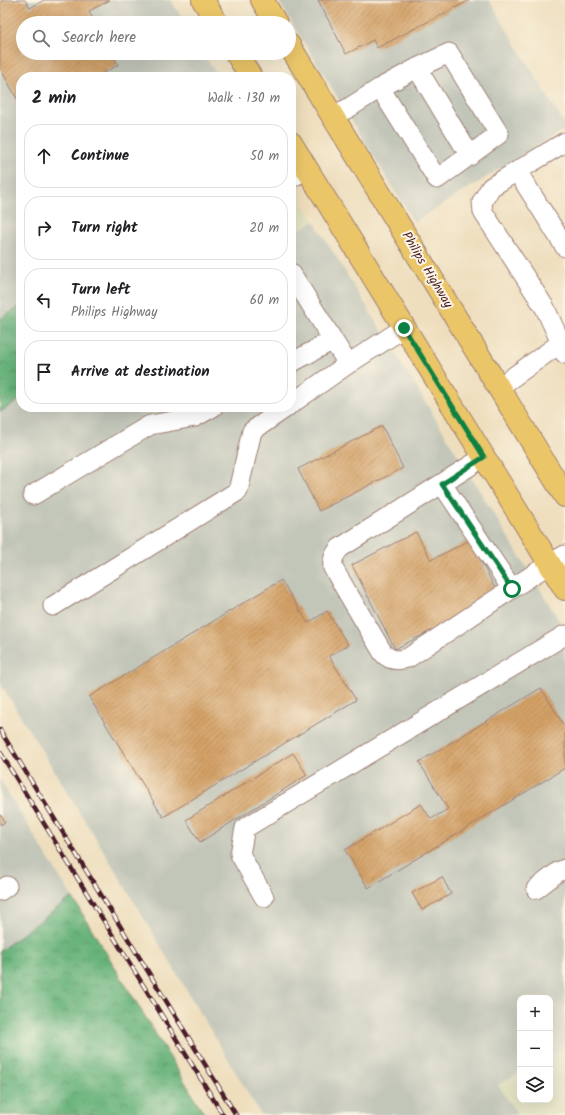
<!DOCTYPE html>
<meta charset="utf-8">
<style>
body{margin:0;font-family:Kalam,sans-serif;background:#f2f2f2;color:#202124}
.controls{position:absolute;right:12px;bottom:12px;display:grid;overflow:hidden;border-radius:8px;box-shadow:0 4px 16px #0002}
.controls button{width:36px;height:36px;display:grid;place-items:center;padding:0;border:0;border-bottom:1px solid #e0e0e0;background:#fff;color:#202124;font:20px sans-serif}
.stop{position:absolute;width:12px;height:12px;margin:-9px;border:3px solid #0b8043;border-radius:50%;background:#fff}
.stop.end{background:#0b8043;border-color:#fff;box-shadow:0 1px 4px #0008}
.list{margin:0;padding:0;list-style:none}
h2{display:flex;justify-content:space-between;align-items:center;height:52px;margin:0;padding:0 16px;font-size:17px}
h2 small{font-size:13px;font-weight:400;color:#757577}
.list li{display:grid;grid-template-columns:26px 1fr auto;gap:12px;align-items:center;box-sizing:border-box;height:64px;margin:0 8px 8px;padding:0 8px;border:1px solid #e0e0e0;border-radius:16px}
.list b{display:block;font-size:15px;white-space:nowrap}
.list p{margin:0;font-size:13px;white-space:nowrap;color:#757577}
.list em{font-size:13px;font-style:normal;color:#757577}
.icon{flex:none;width:22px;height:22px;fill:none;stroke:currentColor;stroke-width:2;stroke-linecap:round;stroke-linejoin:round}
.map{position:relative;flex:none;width:565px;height:1115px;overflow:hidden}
.search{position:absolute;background:#fff;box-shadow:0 4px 16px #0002;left:16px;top:16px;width:280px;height:44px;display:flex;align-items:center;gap:10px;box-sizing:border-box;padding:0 14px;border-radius:22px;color:#757577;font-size:15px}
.panel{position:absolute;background:#fff;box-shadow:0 4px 16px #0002;left:16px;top:72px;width:280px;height:340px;border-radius:16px}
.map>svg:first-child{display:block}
.built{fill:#dddebc}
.industrial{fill:#c2c6b9}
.forest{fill:url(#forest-crowns);stroke:#596954}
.building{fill:url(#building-hatch)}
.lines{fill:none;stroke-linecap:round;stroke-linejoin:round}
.minor-casing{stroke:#9c7e74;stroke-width:21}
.major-casing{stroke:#9c7e74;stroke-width:24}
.minor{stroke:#fff;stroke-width:19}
.major{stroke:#ebc669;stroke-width:22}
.rail-casing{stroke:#4a1f2b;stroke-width:4.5}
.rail{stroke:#fcf5e5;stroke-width:3;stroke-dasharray:9;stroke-linecap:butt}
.route{stroke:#0b8043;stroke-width:5}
.labels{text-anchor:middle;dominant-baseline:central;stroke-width:4;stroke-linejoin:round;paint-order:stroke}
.street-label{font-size:13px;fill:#4a1f2b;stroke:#fcf5e5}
</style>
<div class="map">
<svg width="565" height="1115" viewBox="0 0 565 1115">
<defs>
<pattern id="forest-crowns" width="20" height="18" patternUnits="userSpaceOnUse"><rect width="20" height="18" fill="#68b37c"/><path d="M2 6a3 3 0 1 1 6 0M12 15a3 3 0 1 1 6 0" fill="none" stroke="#589166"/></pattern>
<pattern id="building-hatch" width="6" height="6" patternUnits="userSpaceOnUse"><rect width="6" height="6" fill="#d4a267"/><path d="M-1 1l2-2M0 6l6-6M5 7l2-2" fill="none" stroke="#ae8355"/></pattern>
</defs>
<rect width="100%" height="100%" fill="#fcf5e5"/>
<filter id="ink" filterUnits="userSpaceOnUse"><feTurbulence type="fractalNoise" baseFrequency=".025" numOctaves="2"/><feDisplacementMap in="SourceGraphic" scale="8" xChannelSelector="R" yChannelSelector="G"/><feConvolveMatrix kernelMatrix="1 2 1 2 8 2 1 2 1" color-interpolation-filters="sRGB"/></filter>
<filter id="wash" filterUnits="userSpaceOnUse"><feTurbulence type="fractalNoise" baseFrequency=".012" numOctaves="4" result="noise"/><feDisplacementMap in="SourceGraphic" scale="16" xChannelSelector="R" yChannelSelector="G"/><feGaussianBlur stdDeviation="0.9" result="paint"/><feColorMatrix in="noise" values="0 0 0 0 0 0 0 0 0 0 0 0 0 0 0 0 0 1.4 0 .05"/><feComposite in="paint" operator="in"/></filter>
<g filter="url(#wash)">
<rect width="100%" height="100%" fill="#eedebd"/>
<path class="built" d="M291,185l23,36 -23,14z
M565,1046v69h-47l-20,-30 22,-13v28h30v-46z"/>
<path class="industrial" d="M0,0h171l14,23h-162v30h180l16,24h-198v229l-21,13z
M278,0h211l76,125v4l-151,93z
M314,221l251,409v416l-15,8v-56h-30v74l-22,13 20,30h-257l-153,-257 -108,-175v-271l21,-13v8h270v-172z
M0,780l72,117 -72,54z"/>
<path class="forest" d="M21,306v93l-21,13v-93z
M72,897l133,218h-205v-164z"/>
<g id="blocks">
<path class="building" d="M4,0h21l5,8 14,-8h66l-21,11 6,12h-72v30h89l6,12 -22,12h-75v29l-21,-38v-66z
M318,0h152l-93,48 -4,-8 -27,14z
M382,426l21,42 -84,43 -21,-42z
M416,532l15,28 39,-20 29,56 -104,53 -43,-84z
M281,580l27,43 19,-12 21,34 -19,11 27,44 -193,117 -74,-120z
M541,688l24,39v41l-197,120 -23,-38 76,-46 10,15 17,-10 -29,-47z
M293,753l14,22 -107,67 -14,-22z
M0,814l5,8 -5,3z
M442,877l9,17 -29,16 -10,-17z"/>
</g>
</g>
<g filter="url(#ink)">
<use href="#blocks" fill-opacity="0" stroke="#9c7e74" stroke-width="1"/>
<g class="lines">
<defs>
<path id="minor" d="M417,68l53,88
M332,115l15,-6 33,-21 37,-20 32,-15 50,81 -62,45 -57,-91
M565,142l-74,45 -9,15 1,10 62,96 16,35 4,11
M517,171l48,76
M291,178l16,-9
M291,273l57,91 56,-36
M291,363l42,-23
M499,387l66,-47
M291,404l57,-40
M484,457l-144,91c-6,7 -8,11 -7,20l50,85c7,8 15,8 25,5l141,-94 16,-9
M442,484l70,105
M33,495l117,-70 45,-8 18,-10
M53,606l185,-115 14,-60 35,-24
M536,889l22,-17 7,-3
M0,891l7,-5
M264,897l-24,-43 5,-26 320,-193"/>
<path id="major" d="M203,0l14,23
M262,0l14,23
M289,45l276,451
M236,53l15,24
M291,143l274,446"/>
</defs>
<use href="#minor" class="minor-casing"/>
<use href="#major" class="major-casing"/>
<use href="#minor" class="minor"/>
<use href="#major" class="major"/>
<defs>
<path id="rail" d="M0,730l236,385
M0,752l223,363"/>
</defs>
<use href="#rail" class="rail-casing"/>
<use href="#rail" class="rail"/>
</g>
</g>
<g class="lines" filter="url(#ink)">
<path class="route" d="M404,328l80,129 -42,27 70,105"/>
</g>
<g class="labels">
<g class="street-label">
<text transform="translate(427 270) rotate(59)">Philips Highway</text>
</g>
</g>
</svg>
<div class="controls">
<button>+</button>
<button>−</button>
<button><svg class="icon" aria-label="layers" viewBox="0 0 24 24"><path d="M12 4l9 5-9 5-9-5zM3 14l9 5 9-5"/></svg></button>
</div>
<div class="stop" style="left:512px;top:589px"></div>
<div class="stop end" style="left:404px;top:328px"></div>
<div class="search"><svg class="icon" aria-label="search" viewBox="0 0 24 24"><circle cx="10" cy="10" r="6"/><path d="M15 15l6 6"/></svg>Search here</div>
<section class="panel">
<h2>2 min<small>Walk · 130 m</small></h2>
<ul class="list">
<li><svg class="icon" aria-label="ahead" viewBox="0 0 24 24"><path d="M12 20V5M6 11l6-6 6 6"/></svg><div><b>Continue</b></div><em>50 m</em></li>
<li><svg class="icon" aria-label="right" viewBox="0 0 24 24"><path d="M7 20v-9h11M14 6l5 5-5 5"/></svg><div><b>Turn right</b></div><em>20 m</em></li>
<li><svg class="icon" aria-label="left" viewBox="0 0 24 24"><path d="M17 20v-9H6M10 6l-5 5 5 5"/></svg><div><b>Turn left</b><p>Philips Highway</p></div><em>60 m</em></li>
<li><svg class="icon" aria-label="arrive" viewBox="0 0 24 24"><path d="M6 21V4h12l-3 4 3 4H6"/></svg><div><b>Arrive at destination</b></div></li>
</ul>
</section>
</div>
